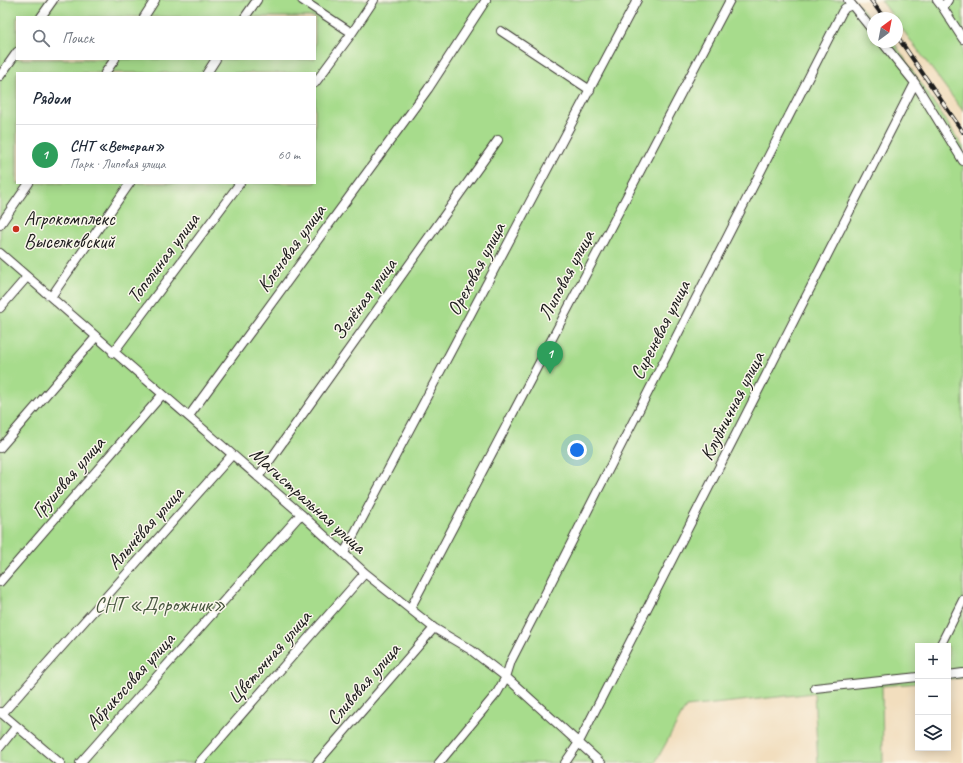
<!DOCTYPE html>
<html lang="ru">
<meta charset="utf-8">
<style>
body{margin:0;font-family:Caveat,sans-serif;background:#f6f6f7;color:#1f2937}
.controls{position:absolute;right:12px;bottom:12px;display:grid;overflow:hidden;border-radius:0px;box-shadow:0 2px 10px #0003}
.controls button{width:36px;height:36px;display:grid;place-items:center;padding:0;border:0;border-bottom:1px solid #e0e1e3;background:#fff;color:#1f2937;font:20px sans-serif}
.compass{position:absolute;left:867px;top:12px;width:36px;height:36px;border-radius:50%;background:#fff;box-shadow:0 2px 10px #0003;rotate:32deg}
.you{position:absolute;left:577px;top:450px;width:14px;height:14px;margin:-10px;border:3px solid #fff;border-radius:50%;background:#1a73e8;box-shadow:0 0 0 6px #1a73e833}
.badge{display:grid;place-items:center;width:26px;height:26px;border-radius:50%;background:#c8321e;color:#fff;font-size:13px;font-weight:700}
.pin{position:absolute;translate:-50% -33px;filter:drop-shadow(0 1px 2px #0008)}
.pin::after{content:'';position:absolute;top:21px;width:14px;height:12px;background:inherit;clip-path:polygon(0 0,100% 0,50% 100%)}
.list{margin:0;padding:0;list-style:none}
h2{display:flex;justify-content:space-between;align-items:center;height:52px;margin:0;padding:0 16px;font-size:17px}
h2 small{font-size:13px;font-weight:400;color:#747a83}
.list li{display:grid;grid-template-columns:26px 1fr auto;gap:12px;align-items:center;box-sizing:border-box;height:60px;padding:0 16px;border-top:1px solid #e0e1e3}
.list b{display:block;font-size:15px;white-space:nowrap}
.list p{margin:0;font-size:13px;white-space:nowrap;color:#747a83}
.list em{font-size:13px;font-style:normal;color:#747a83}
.icon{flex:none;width:22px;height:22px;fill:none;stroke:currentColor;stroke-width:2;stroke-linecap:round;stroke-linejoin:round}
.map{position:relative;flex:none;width:963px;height:763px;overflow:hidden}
.search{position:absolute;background:#fff;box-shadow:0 2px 10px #0003;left:16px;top:16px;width:300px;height:44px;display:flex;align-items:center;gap:10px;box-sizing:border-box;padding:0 14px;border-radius:0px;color:#747a83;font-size:15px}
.panel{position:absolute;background:#fff;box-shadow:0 2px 10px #0003;left:16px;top:72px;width:300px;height:112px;border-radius:0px}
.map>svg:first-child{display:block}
.green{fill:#a7dc8c;stroke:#627c54;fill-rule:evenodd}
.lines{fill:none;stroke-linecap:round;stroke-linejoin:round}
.street-casing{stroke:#3c3934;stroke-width:10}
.street{stroke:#fff;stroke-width:8}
.rail-casing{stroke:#1c1c1c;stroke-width:4}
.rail{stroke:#fbf7ec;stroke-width:2.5;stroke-dasharray:8;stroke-linecap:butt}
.poi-dot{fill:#c8321e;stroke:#fbf7ec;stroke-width:1.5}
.labels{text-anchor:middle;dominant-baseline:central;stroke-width:3;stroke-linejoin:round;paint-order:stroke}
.poi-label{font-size:20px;fill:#1c1c1c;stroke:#fbf7ec;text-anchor:start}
.street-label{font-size:20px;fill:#1c1c1c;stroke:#fbf7ec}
.park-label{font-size:20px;fill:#46563e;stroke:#fbf7ec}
</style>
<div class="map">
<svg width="963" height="763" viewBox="0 0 963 763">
<rect width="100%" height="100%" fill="#fbf7ec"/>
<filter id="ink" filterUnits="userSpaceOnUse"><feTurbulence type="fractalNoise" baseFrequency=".025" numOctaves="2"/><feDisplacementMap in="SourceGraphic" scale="8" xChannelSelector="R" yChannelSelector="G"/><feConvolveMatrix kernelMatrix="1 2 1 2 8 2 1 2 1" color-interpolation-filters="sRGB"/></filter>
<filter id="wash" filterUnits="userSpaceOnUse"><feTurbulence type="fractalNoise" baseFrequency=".012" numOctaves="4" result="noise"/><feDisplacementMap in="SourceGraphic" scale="16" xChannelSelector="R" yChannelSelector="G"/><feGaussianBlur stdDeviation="0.9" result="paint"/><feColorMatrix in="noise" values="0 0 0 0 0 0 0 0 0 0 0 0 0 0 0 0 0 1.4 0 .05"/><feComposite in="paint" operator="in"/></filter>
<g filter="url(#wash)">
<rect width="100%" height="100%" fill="#f2debe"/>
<path class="green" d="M0,0h854l19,21v21h19l3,2 68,103v531l-15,1v-33h-30v37l-36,3 1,77h-65l-4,-70 -128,14 -31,56h-655zM17,17h298v42h-298zM17,73h298v110h-298z
M881,0h82v111l-66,-89v-4h-3z"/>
</g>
<g filter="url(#ink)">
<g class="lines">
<defs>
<path id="street" d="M302,0l50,33
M848,0l25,31
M937,0l6,8 20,31
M943,8l5,-8
M41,17l12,-17
M144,17l11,-17
M245,17l12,-17
M501,31l89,59
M882,42l33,41 48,78
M105,73l10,-14
M207,73l9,-14
M0,76l17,-24
M315,83l37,-50 22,-33
M0,225l29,-42
M0,253l301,261 64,59 69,55 37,22 35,27 95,86
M51,297l79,-114
M0,308l27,-31
M113,353l127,-170
M189,416l239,-327 58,-89
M0,448l96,-111
M258,477l240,-337
M344,553l293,-553
M0,582l162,-187
M410,609l320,-609
M940,646l23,-46
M948,675l15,-2
M815,688l103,-11
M0,712l60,51
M2,714l230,-259
M0,747l16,-20
M80,763l221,-249
M199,763l166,-190
M317,763l117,-135
M439,763l58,-70 9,-16 5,-16 331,-649 3,-4 7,-3
M565,763l13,-19 337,-661"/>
</defs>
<use href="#street" class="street-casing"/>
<use href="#street" class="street"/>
<defs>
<path id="rail" d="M871,0l13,18
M897,36l66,96"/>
</defs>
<use href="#rail" class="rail-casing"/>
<use href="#rail" class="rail"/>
</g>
</g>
<circle class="poi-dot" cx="16" cy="229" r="4"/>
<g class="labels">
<g class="poi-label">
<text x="24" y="218">Агрокомплекс<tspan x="24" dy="23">Выселковский</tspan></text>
</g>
<g class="street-label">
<text transform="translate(291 248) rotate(-54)">Кленовая улица</text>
<text transform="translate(163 258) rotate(-53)">Тополиная улица</text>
<text transform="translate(476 269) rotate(-62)">Ореховая улица</text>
<text transform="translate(566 275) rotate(-62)">Липовая улица</text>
<text transform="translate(364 299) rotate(-54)">Зелёная улица</text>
<text transform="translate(660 330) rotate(-63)">Сиреневая улица</text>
<text transform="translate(732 406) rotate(-63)">Клубничная улица</text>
<text transform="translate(68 477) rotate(-49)">Грушевая улица</text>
<text transform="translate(308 500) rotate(42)">Магистральная улица</text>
<text transform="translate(145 528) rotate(-48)">Алычёвая улица</text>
<text transform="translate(269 657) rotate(-49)">Цветочная улица</text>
<text transform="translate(130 681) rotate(-48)">Абрикосовая улица</text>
<text transform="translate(363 684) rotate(-49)">Сливовая улица</text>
</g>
<g class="park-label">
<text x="160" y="604">СНТ «Дорожник»</text>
</g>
</g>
</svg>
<div class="controls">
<button>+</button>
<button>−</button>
<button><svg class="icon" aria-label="layers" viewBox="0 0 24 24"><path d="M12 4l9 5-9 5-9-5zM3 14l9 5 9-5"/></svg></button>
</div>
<svg class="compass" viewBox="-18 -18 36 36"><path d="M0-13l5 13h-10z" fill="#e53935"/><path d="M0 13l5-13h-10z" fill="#747a83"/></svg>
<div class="you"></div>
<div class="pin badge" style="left:550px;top:374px;background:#2e9e5b">1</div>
<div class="search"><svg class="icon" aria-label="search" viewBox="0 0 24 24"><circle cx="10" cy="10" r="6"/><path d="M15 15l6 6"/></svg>Поиск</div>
<section class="panel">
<h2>Рядом<small></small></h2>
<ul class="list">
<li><span class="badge" style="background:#2e9e5b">1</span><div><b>СНТ «Ветеран»</b><p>Парк · Липовая улица</p></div><em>60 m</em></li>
</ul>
</section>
</div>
